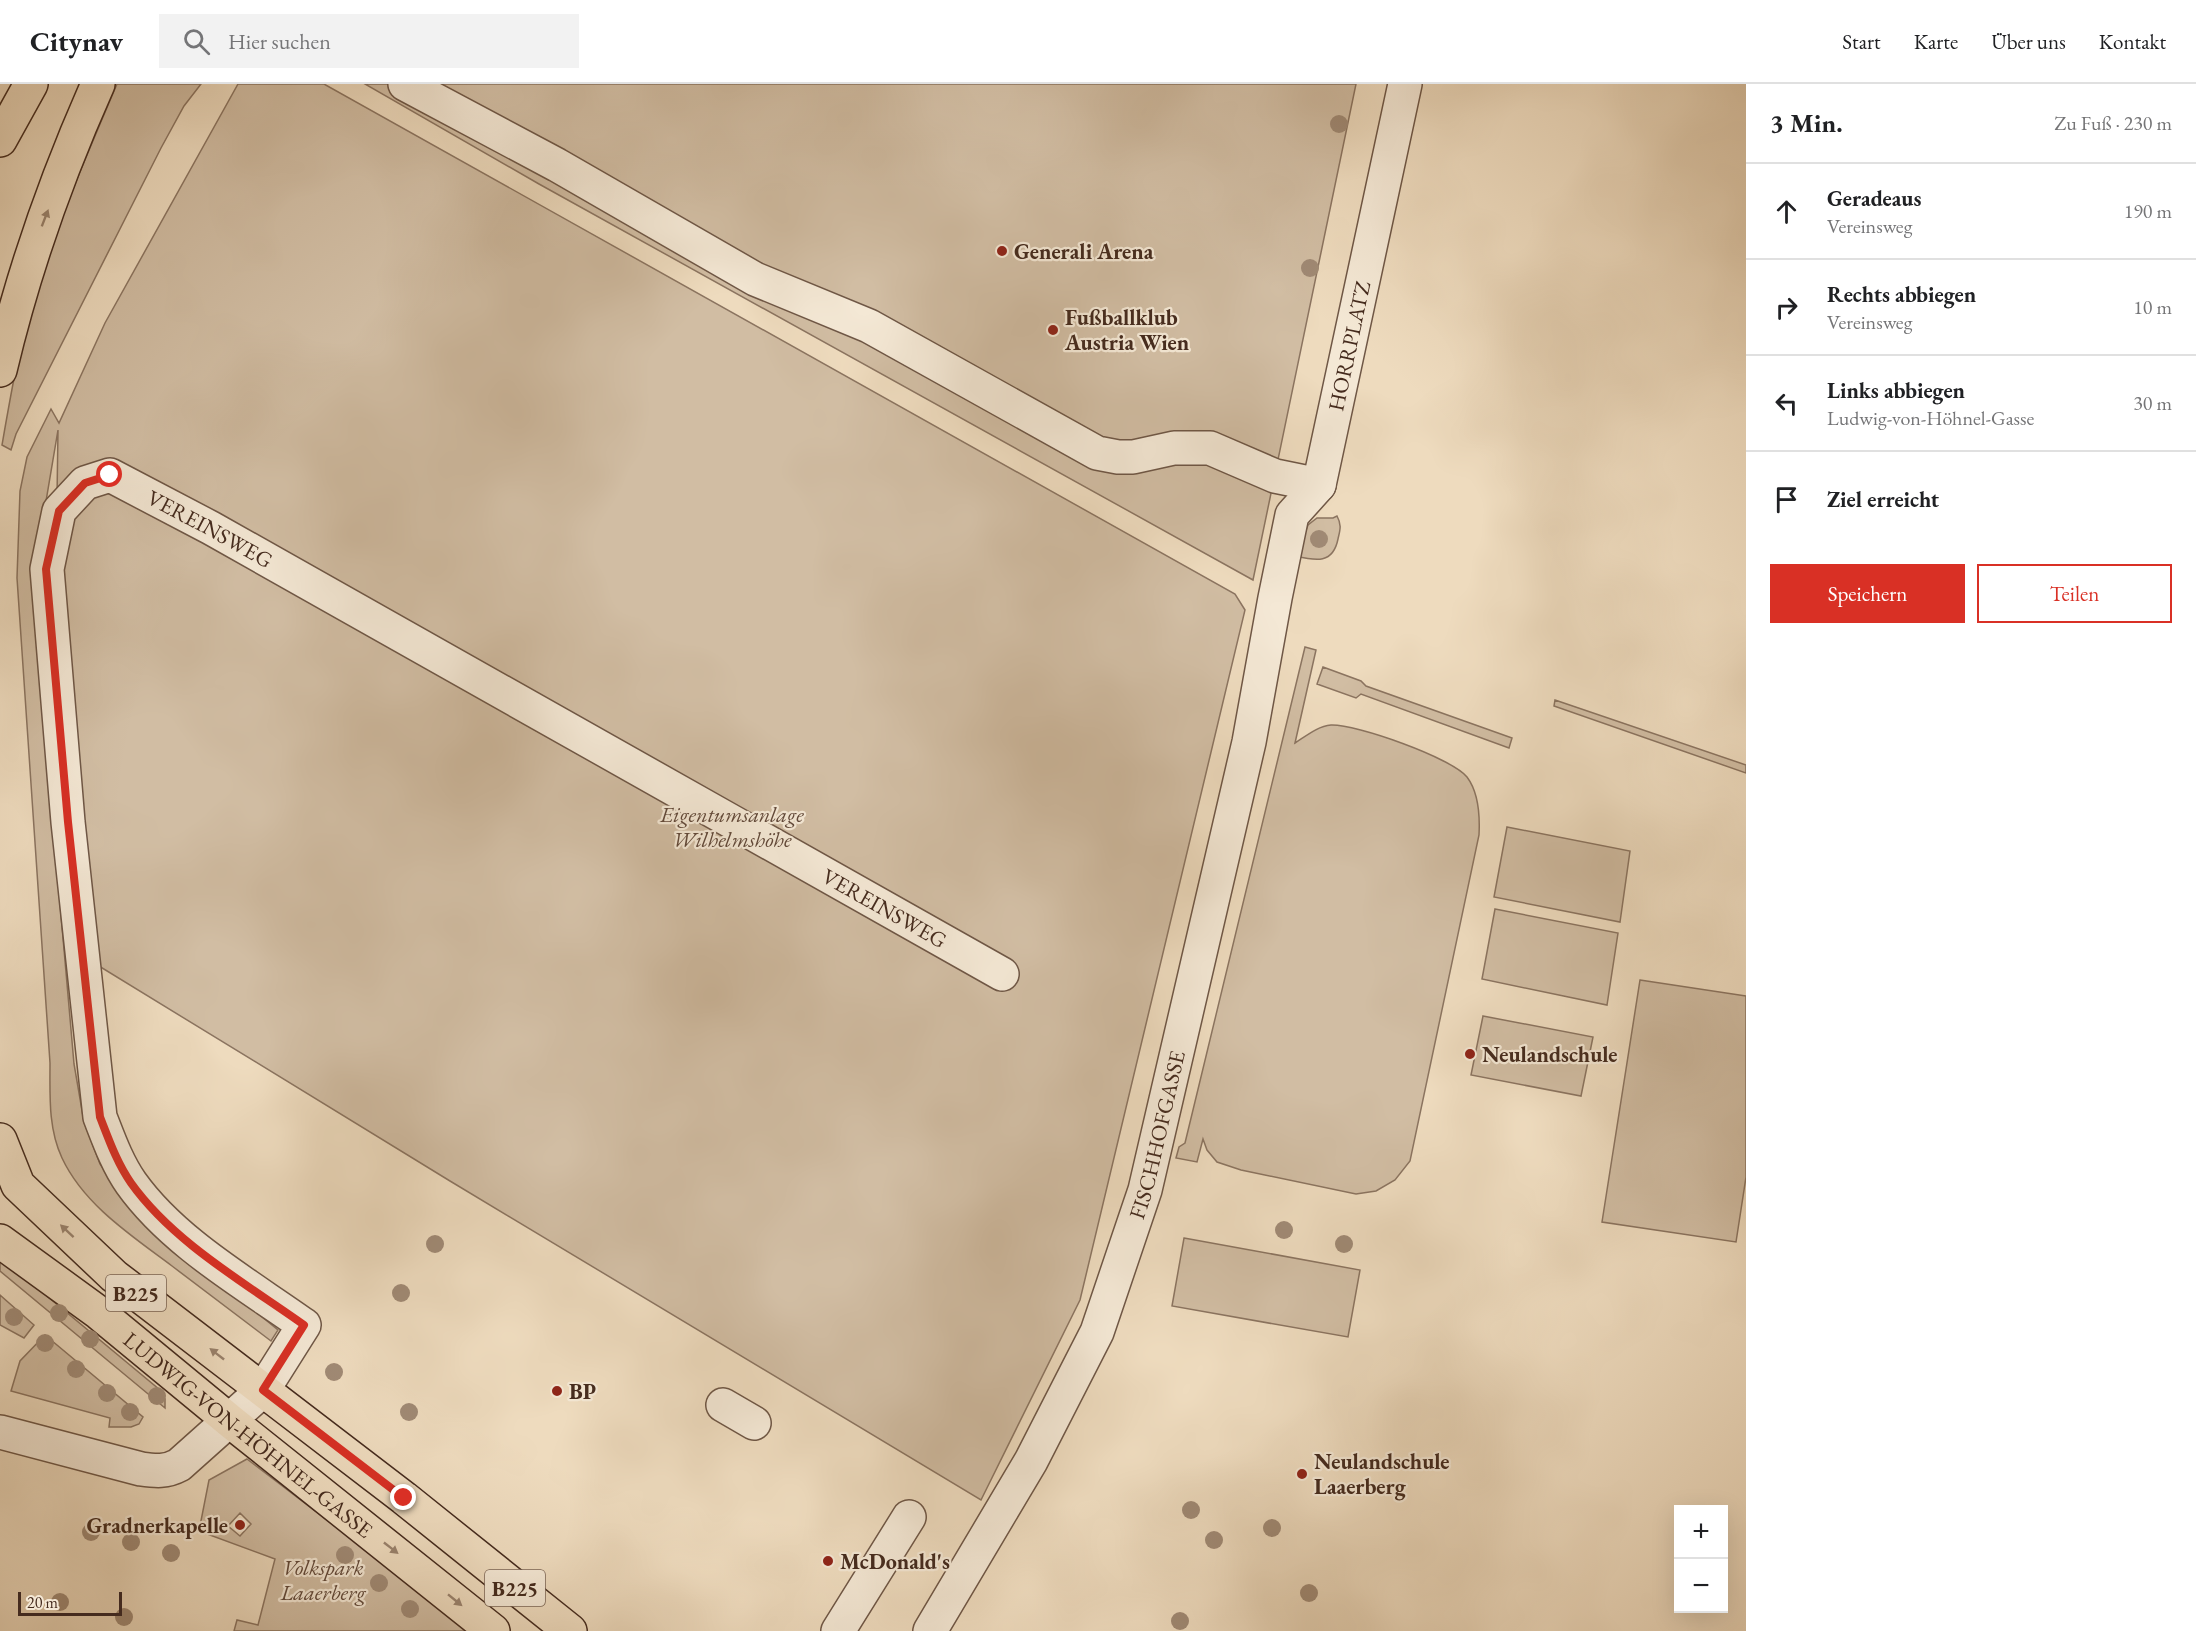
<!DOCTYPE html>
<html lang="de">
<meta charset="utf-8">
<style>
body{margin:0;font-family:"EB Garamond",serif;background:#f2f2f2;color:#202124}
.controls{position:absolute;right:18px;bottom:18px;display:grid;overflow:hidden;border-radius:0px;box-shadow:0 6px 24px #0002}
.controls button{width:54px;height:54px;display:grid;place-items:center;padding:0;border:0;border-bottom:2px solid #e0e0e0;background:#fff;color:#202124;font:30px sans-serif}
.scale{position:absolute;left:18px;bottom:15px;width:104px;box-sizing:border-box;padding-left:6px;border:3px solid #452b1e;border-top:0;font-size:16px;line-height:21px;white-space:nowrap;color:#452b1e;-webkit-text-stroke:4px #f4e8d5;paint-order:stroke}
.stop{position:absolute;width:18px;height:18px;margin:-14px;border:4px solid #d93025;border-radius:50%;background:#fff}
.stop.end{background:#d93025;border-color:#fff;box-shadow:0 2px 6px #0008}
.list{margin:0;padding:0;list-style:none}
h2{display:flex;justify-content:space-between;align-items:center;height:78px;margin:0;padding:0 24px;font-size:26px}
h2 small{font-size:20px;font-weight:400;color:#757577}
.list li{display:grid;grid-template-columns:39px 1fr auto;gap:18px;align-items:center;box-sizing:border-box;height:96px;padding:0 24px;border-top:2px solid #e0e0e0}
.list b{display:block;font-size:22px;white-space:nowrap}
.list p{margin:0;font-size:20px;white-space:nowrap;color:#757577}
.list em{font-size:20px;font-style:normal;color:#757577}
.actions{display:flex;gap:12px;padding:18px 24px}
.actions a{flex:1;padding:14px 0;border:2px solid #d93025;border-radius:0px;text-align:center;font-size:21px;color:#d93025}
.actions .main{background:#d93025;color:#fff}
.icon{flex:none;width:33px;height:33px;fill:none;stroke:currentColor;stroke-width:2;stroke-linecap:round;stroke-linejoin:round}
.map{position:relative;flex:none;width:1746px;height:1547px;overflow:hidden}
header{display:flex;align-items:center;gap:36px;box-sizing:border-box;height:84px;padding:0 30px;background:#fff;border-bottom:2px solid #e0e0e0}
header strong{font-size:28px}
nav{display:flex;gap:33px;margin-inline-start:auto;font-size:21px}
.search{width:420px;height:54px;background:#f2f2f2;display:flex;align-items:center;gap:15px;box-sizing:border-box;padding:0 21px;border-radius:0px;color:#757577;font-size:22px}
main{display:flex}
aside{flex:1;background:#fff}
.map>svg:first-child{display:block}
.green{fill:#d1bda3;stroke:#8b7460;stroke-width:1.5;fill-rule:evenodd}
.lines{fill:none;stroke-linecap:round;stroke-linejoin:round}
.minor-casing{stroke:#6f5746;stroke-width:36}
.major-casing{stroke:#452b1e;stroke-width:36}
.highway-casing{stroke:#452b1e;stroke-width:36}
.minor{stroke:#f4e8d5;stroke-width:33}
.major{stroke:#eedbbe;stroke-width:33}
.highway{stroke:#eedbbe;stroke-width:33}
.tree{fill:#a08a75}
.oneway{fill:#9a836e}
.route{stroke:#d93025;stroke-width:8}
.poi-dot{fill:#8f2418;stroke:#f4e8d5;stroke-width:2}
.labels{text-anchor:middle;dominant-baseline:central;stroke-width:4.5;stroke-linejoin:round;paint-order:stroke}
.shield{fill:#f4e8d5;stroke:#7a6455;stroke-width:1.5}
.shield-label{font-size:21px;font-weight:bold;fill:#452b1e}
.poi-label{font-size:22px;font-weight:bold;fill:#452b1e;stroke:#f4e8d5;text-anchor:start}
.street-label{font-size:22px;fill:#452b1e;stroke:#f4e8d5}
.park-label{font-size:22px;font-style:italic;fill:#614839;stroke:#f4e8d5}
</style>
<header>
<strong>Citynav</strong>
<div class="search"><svg class="icon" aria-label="search" viewBox="0 0 24 24"><circle cx="10" cy="10" r="6"/><path d="M15 15l6 6"/></svg>Hier suchen</div>
<nav><a>Start</a><a>Karte</a><a>Über uns</a><a>Kontakt</a></nav>
</header>
<main>
<div class="map">
<svg width="1746" height="1547" viewBox="0 0 1746 1547">
<rect width="100%" height="100%" fill="#eedbbe"/>
<filter id="stains"><feTurbulence type="fractalNoise" baseFrequency=".00333" numOctaves="4"/><feColorMatrix values="0 0 0 0 .2 0 0 0 0 .09 0 0 0 0 .02 0 0 0 .5 -.17"/></filter>
<radialGradient id="worn" r=".72"><stop offset=".6" stop-color="#630" stop-opacity="0"/><stop offset="1" stop-color="#630" stop-opacity=".3"/></radialGradient>
<path class="green" d="M117,0h84l-17,22 -23,42 -145,286 -5,16 -9,-5c8,-46 16,-93 29,-139 23,-76 55,-149 86,-222z
M238,0h86l911,510 10,16 -165,690 -99,200 -531,-319 -356,-218 -38,-397 2,-136 -15,89 3,224 28,321 10,58 16,42 23,33 23,25 132,108 -7,11c-33,-25 -66,-50 -99,-75 -40,-30 -88,-61 -110,-108 -14,-30 -12,-63 -12,-95l-33,-485 3,-87 7,-34 24,-48 8,14 46,-100z
M365,0h991l-103,496 -714,-396z
M1337,432c5,9 3,14 1,23 -5,25 -22,22 -42,17l12,-31 9,-7h16z
M1305,563l11,3 -21,93c11,-7 23,-17 36,-18 25,-1 121,33 136,52 12,16 13,39 12,58l-69,326 -15,19 -19,11 -20,3 -115,-24 -24,-8 -10,-12 -4,-11 -6,23 -21,-4 3,-11 6,-4z
M1323,583l38,14 5,5 146,52 -3,10 -148,-54 -5,4 -39,-14z
M1555,616l191,65v8l-192,-67z
M1507,743l123,24 -10,71 -126,-25z
M1495,825l123,24 -11,72 -125,-26z
M1640,896l106,16v181l-10,65 -134,-20z
M1483,932l110,21 -12,59 -110,-21z
M1184,1154l176,32 -12,67 -176,-31z
M0,1173l160,133 5,9v9l-165,-137z
M0,1211l34,30 -10,13 -24,-13z
M45,1251l98,82 -4,7 -8,3h-22l1,-9 -99,-27 9,-30z
M247,1375l181,138 41,34h-235l3,-11 21,5 17,-66 -76,-28 10,-51zM240,1429l11,11 -11,12 -12,-10z"/>
<g class="lines">
<defs>
<g id="minor">
<path d="M405,0l152,81 198,114 114,47 228,127 21,4h15l41,-9h36l65,28 44,9"/>
<path d="M723,1321l31,18"/>
<path id="s1" d="M0,1348l141,37c15,2 25,3 38,-4l84,-75 41,-65c-59,-42 -131,-83 -173,-142 -14,-20 -22,-43 -31,-66l-32,-295 -21,-253 12,-58 26,-28 25,-8 101,53 791,446"/>
<path d="M838,1547l71,-114"/>
<path id="s2" d="M930,1547l101,-170 66,-129 48,-142 104,-448 26,-144 17,-83 27,-30 86,-401"/>
</g>
<g id="major">
<path d="M0,1056l18,45 96,91 290,222 166,133"/>
<path id="s3" d="M0,1157l99,72 131,108 263,210"/>
</g>
<path id="highway" d="M0,56l31,-56
M0,286c23,-98 57,-194 98,-286"/>
</defs>
<use href="#minor" class="minor-casing"/>
<use href="#major" class="major-casing"/>
<use href="#highway" class="highway-casing"/>
<use href="#minor" class="minor"/>
<use href="#major" class="major"/>
<use href="#highway" class="highway"/>
</g>
<g class="tree">
<circle cx="1339" cy="40" r="9"/>
<circle cx="1310" cy="184" r="9"/>
<circle cx="1319" cy="455" r="9"/>
<circle cx="1284" cy="1146" r="9"/>
<circle cx="435" cy="1160" r="9"/>
<circle cx="1344" cy="1160" r="9"/>
<circle cx="401" cy="1209" r="9"/>
<circle cx="59" cy="1229" r="9"/>
<circle cx="14" cy="1233" r="9"/>
<circle cx="90" cy="1255" r="9"/>
<circle cx="45" cy="1259" r="9"/>
<circle cx="76" cy="1285" r="9"/>
<circle cx="334" cy="1288" r="9"/>
<circle cx="107" cy="1309" r="9"/>
<circle cx="157" cy="1312" r="9"/>
<circle cx="130" cy="1328" r="9"/>
<circle cx="409" cy="1328" r="9"/>
<circle cx="1191" cy="1426" r="9"/>
<circle cx="1272" cy="1444" r="9"/>
<circle cx="91" cy="1448" r="9"/>
<circle cx="1214" cy="1456" r="9"/>
<circle cx="131" cy="1458" r="9"/>
<circle cx="171" cy="1469" r="9"/>
<circle cx="345" cy="1471" r="9"/>
<circle cx="379" cy="1499" r="9"/>
<circle cx="1309" cy="1509" r="9"/>
<circle cx="60" cy="1518" r="9"/>
<circle cx="410" cy="1525" r="9"/>
<circle cx="124" cy="1533" r="9"/>
<circle cx="1180" cy="1537" r="9"/>
</g>
<defs><path id="oneway-solid" d="M-6-.8H1V-3.2L6.5 0L1 3.2V.8H-6Z" transform="scale(1.5)"/></defs>
<g class="oneway">
<use href="#oneway-solid" transform="translate(45 134) rotate(-69)"/>
<use href="#oneway-solid" transform="translate(67 1147) rotate(-137)"/>
<use href="#oneway-solid" transform="translate(217 1270) rotate(-142)"/>
<use href="#oneway-solid" transform="translate(391 1464) rotate(38)"/>
<use href="#oneway-solid" transform="translate(455 1516) rotate(39)"/>
</g>
<g class="lines">
<path class="route" d="M110,391l-25,8 -26,28 -13,58 22,253 32,295c9,23 17,46 31,66 42,59 114,100 173,142l-41,65 141,108"/>
</g>
<g class="poi-dot">
<circle cx="1002" cy="167" r="6"/>
<circle cx="1053" cy="246" r="6"/>
<circle cx="1470" cy="970" r="6"/>
<circle cx="557" cy="1307" r="6"/>
<circle cx="1302" cy="1390" r="6"/>
<circle cx="240" cy="1441" r="6"/>
<circle cx="828" cy="1477" r="6"/>
</g>
<g class="labels">
<g class="shield">
<rect x="106" y="1191" width="60" height="36" rx="4.5"/>
<rect x="485" y="1486" width="60" height="36" rx="4.5"/>
</g>
<g class="shield-label">
<text x="136" y="1209">B225</text>
<text x="515" y="1504">B225</text>
</g>
<g class="poi-label">
<text x="1014" y="167">Generali Arena</text>
<text x="1065" y="233">Fußballklub<tspan x="1065" dy="25">Austria Wien</tspan></text>
<text x="1482" y="970">Neulandschule</text>
<text x="569" y="1307">BP</text>
<text x="1314" y="1377">Neulandschule<tspan x="1314" dy="25">Laaerberg</tspan></text>
<text x="228" y="1441" text-anchor="end">Gradnerkapelle</text>
<text x="840" y="1477">McDonald's</text>
</g>
<g class="street-label">
<text stroke="none"><textPath href="#s2" startOffset="1366">HORRPLATZ</textPath></text>
<text stroke="none"><textPath href="#s1" startOffset="1460">VEREINSWEG</textPath></text>
<text stroke="none"><textPath href="#s1" startOffset="2234">VEREINSWEG</textPath></text>
<text stroke="none"><textPath href="#s2" startOffset="549">FISCHHOFGASSE</textPath></text>
<text stroke="none"><textPath href="#s3" startOffset="315">LUDWIG-VON-HÖHNEL-GASSE</textPath></text>
</g>
<g class="park-label">
<text x="732" y="730">Eigentumsanlage<tspan x="732" dy="25">Wilhelmshöhe</tspan></text>
<text x="323" y="1483">Volkspark<tspan x="323" dy="25">Laaerberg</tspan></text>
</g>
</g>
<rect width="100%" height="100%" filter="url(#stains)"/>
<rect width="100%" height="100%" fill="url(#worn)"/>
</svg>
<div class="controls">
<button>+</button>
<button>−</button>
</div>
<div class="scale">20 m</div>
<div class="stop" style="left:110px;top:391px"></div>
<div class="stop end" style="left:404px;top:1414px"></div>
</div>
<aside>
<h2>3 Min.<small>Zu Fuß · 230 m</small></h2>
<ul class="list">
<li><svg class="icon" aria-label="ahead" viewBox="0 0 24 24"><path d="M12 20V5M6 11l6-6 6 6"/></svg><div><b>Geradeaus</b><p>Vereinsweg</p></div><em>190 m</em></li>
<li><svg class="icon" aria-label="right" viewBox="0 0 24 24"><path d="M7 20v-9h11M14 6l5 5-5 5"/></svg><div><b>Rechts abbiegen</b><p>Vereinsweg</p></div><em>10 m</em></li>
<li><svg class="icon" aria-label="left" viewBox="0 0 24 24"><path d="M17 20v-9H6M10 6l-5 5 5 5"/></svg><div><b>Links abbiegen</b><p>Ludwig-von-Höhnel-Gasse</p></div><em>30 m</em></li>
<li><svg class="icon" aria-label="arrive" viewBox="0 0 24 24"><path d="M6 21V4h12l-3 4 3 4H6"/></svg><div><b>Ziel erreicht</b></div></li>
</ul>
<div class="actions"><a class="main">Speichern</a><a>Teilen</a></div>
</aside>
</main>
